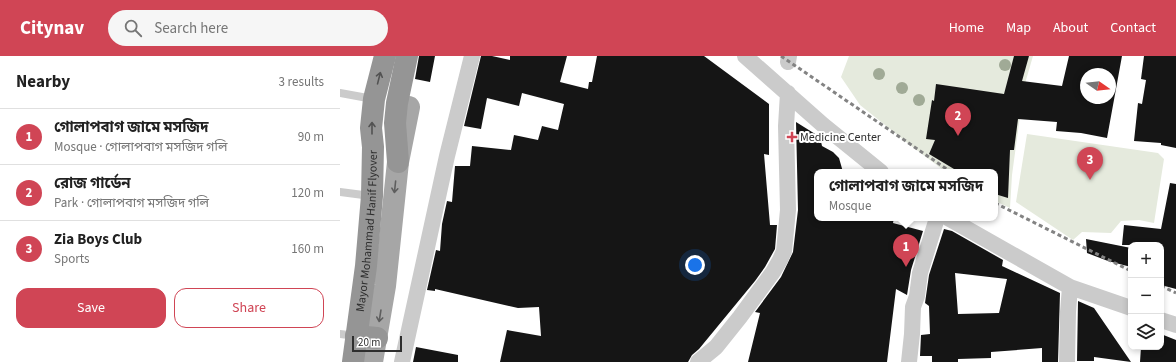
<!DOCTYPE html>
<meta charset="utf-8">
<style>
body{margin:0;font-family:"Source Sans 3","Noto Sans Bengali",sans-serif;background:#f6f6f6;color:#222}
.controls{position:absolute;right:12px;bottom:12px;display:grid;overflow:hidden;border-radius:8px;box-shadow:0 2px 6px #0003}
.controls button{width:36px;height:36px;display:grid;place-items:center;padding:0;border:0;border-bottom:1px solid #e0e0e0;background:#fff;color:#222;font:20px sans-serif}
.compass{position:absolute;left:740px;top:12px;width:36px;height:36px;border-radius:50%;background:#fff;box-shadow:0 2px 6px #0003;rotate:104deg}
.scale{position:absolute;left:12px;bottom:10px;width:50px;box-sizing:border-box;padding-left:4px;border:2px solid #2e2e2e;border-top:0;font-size:11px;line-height:14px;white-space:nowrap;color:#2e2e2e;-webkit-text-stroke:3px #fff;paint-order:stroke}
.you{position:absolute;left:355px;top:209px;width:14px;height:14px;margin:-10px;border:3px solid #fff;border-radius:50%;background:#1a73e8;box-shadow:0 0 0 6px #1a73e833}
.badge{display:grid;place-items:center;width:26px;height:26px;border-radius:50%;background:#d04555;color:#fff;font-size:13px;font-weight:700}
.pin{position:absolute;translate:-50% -33px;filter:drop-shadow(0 1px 2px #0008)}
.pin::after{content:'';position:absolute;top:21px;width:14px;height:12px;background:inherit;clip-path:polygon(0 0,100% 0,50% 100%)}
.popup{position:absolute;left:474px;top:113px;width:184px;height:52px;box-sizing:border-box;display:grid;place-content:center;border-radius:8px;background:#fff;filter:drop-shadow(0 1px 3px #0005);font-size:13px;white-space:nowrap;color:#767676}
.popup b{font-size:15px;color:#222}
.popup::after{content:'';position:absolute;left:50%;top:100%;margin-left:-8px;border:8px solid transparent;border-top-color:#fff}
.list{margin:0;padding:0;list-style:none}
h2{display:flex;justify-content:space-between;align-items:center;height:52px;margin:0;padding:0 16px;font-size:17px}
h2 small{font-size:13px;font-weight:400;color:#767676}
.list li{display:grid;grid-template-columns:26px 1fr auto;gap:12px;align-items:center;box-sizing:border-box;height:56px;padding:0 16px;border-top:1px solid #e0e0e0}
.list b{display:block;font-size:15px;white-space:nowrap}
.list p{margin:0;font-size:13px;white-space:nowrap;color:#767676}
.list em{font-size:13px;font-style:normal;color:#767676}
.actions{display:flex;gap:8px;padding:12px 16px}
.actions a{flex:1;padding:9px 0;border:1px solid #d04555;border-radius:12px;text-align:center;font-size:14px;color:#d04555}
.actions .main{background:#d04555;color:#fff}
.icon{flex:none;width:22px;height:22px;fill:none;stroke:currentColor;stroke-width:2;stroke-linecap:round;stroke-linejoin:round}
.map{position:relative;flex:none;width:836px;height:306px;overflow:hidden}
header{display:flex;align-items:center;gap:24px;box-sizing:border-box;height:56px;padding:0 20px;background:#d04555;color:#fff}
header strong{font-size:19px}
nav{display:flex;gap:22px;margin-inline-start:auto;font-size:14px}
.search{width:280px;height:36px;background:#f6f6f6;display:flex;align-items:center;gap:10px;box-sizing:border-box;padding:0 14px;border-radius:22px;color:#767676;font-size:15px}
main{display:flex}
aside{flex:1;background:#fff}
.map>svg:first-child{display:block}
.green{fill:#e5eadd}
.building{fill:#151515;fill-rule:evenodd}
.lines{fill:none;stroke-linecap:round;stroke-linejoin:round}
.lane{stroke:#cbcbcb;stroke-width:8}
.street{stroke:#cbcbcb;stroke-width:16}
.primary{stroke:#a6a6a6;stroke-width:22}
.highway{stroke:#959595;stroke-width:22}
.rail{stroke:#838383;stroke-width:3;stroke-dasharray:4 3;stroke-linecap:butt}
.tree{fill:#a0aa96}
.oneway{stroke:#525252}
.oneway2{stroke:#5e5e5e}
.poi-dot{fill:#d04555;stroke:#fff;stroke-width:1.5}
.labels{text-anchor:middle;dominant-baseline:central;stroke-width:4;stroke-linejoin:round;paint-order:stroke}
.poi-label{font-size:12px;fill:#2e2e2e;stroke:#fff;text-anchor:start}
.street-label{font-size:12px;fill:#2e2e2e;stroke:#fff}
</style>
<header>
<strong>Citynav</strong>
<div class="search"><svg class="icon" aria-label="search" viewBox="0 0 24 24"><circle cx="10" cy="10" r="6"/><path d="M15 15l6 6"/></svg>Search here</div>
<nav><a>Home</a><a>Map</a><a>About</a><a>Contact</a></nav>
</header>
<main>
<aside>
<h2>Nearby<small>3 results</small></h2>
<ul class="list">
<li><span class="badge">1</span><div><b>গোলাপবাগ জামে মসজিদ</b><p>Mosque · গোলাপবাগ মসজিদ গলি</p></div><em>90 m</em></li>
<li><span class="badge">2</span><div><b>রোজ গার্ডেন</b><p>Park · গোলাপবাগ মসজিদ গলি</p></div><em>120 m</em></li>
<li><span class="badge">3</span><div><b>Zia Boys Club</b><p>Sports</p></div><em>160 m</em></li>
</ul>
<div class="actions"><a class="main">Save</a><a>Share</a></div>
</aside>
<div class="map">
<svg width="836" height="306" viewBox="0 0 836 306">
<rect width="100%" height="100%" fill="#fff"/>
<path class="green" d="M509,0h184l-9,31 -12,88 -2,33 -15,-7v-29h-49l-36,-27 -50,-40 -19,-28z
M687,78l131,19 6,6 -10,64 -15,-3 -18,1 -10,12 -29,-1 -9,8 -57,-38z"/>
<path class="building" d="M79,0h16l-5,26 -15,-3z
M141,0h11l18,4v-4h57l-7,26 28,7 1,-7h3l5,-26h107l65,48v51l-5,-1 6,71h7l-2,24 -10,18 -10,14 -56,68 -7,6 -4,7h-188l7,-32 34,6 -2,-29 -21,1 -83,-19v2l-8,-1 9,-40 4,1 2,-27 5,-23 5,1 3,-36h15l2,-20 39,4 3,-15 24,5 4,-14 16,4 6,-26 -42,-11 -3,13 -32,-8 -6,31 -17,-3z
M674,0h15l-7,25 40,5 7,-30h53l-15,82 -26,-5 -25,-2 1,-9 -39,-3 -4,31h-4l-2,48 -13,-4v-22h-42l1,-3 -25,-15 6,-14 -9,-1 6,-39 2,1 2,-17 68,10zM746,18h24v24h-24z
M804,0h32v92l-15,-3v-2l-27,-2 4,-38 4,1 4,-24 -5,-1z
M456,66l24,15 2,9 11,6 6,6 4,14h-26v46h77l-1,5 30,8 -12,39 -4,25 -11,-6 -9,73h-139l12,-49 -5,-1 26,-35 12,-25 5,-42z
M830,127l6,1v105l-15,-4v-40h-39l2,-20 37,4z
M604,173l8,2 51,29 -1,6 58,27 -2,69h-16v-14l-51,4v6l-33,1v3h-26v-6h-12l1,-21 9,-1 -1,-28 -4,-3 4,-28zM615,217l52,6 -8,34 -41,1z
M746,183l45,9v19l-23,-6 -21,-8z
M738,245l16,7 37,54 -37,-5v4h-17z
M821,278l15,6v22h-36l1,-15h20z
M76,291l42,8v7h-45z"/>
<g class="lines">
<path class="lane" d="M0,37l33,6
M0,136l31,4
M0,278l16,2"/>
<path class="street" d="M405,0l78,69 58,47
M448,6l1,-6
M608,162l122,69 61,21
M821,264l15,5
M62,306l45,-206 25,-100
M358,306l18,-15 24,-30 33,-45 7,-12 4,-9 4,-41 -2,-84 2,-33
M569,306l3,-28 1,-27 4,-11 3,-23 17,-55
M727,306l1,-50 2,-25"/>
<path class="primary" d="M32,306l13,-76 13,-124 11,-55"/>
<g class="highway">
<path d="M58,106l-3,-39 2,-20 10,-47"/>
<path d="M16,280l21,2"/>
<path id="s1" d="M13,306l13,-96 6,-70 1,-49 -2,-19 3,-29 11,-43"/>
</g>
<path class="rail" d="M441,0l170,116
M655,147l136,68
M821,230l15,7"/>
</g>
<g class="tree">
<circle cx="665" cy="9" r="6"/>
<circle cx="539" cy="18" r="6"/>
<circle cx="562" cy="32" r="6"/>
<circle cx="579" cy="44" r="6"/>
</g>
<defs><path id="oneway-shaft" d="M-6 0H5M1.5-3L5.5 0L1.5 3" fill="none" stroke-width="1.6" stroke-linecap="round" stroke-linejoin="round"/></defs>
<g class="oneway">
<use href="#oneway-shaft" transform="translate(39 22) rotate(-76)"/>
<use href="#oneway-shaft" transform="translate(32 72) rotate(-90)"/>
</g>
<g class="oneway2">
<use href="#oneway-shaft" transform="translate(55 131) rotate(96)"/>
<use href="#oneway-shaft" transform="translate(40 260) rotate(99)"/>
</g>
<path class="poi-dot" d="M450 75h4v4h4v4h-4v4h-4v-4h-4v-4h4z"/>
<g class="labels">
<g class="poi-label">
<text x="460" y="81">Medicine Center</text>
</g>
<g class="street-label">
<text stroke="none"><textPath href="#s1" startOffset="132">Mayor Mohammad Hanif Flyover</textPath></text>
</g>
</g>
</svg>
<div class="controls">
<button>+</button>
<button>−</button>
<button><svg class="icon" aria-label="layers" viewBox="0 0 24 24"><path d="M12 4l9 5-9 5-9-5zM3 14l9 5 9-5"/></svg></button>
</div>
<svg class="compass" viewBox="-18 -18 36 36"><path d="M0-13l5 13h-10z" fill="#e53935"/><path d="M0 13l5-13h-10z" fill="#767676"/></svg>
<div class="scale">20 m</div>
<div class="you"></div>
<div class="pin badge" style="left:566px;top:211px">1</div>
<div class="popup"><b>গোলাপবাগ জামে মসজিদ</b>Mosque</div>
<div class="pin badge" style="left:618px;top:80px">2</div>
<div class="pin badge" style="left:750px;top:124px">3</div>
</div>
</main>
